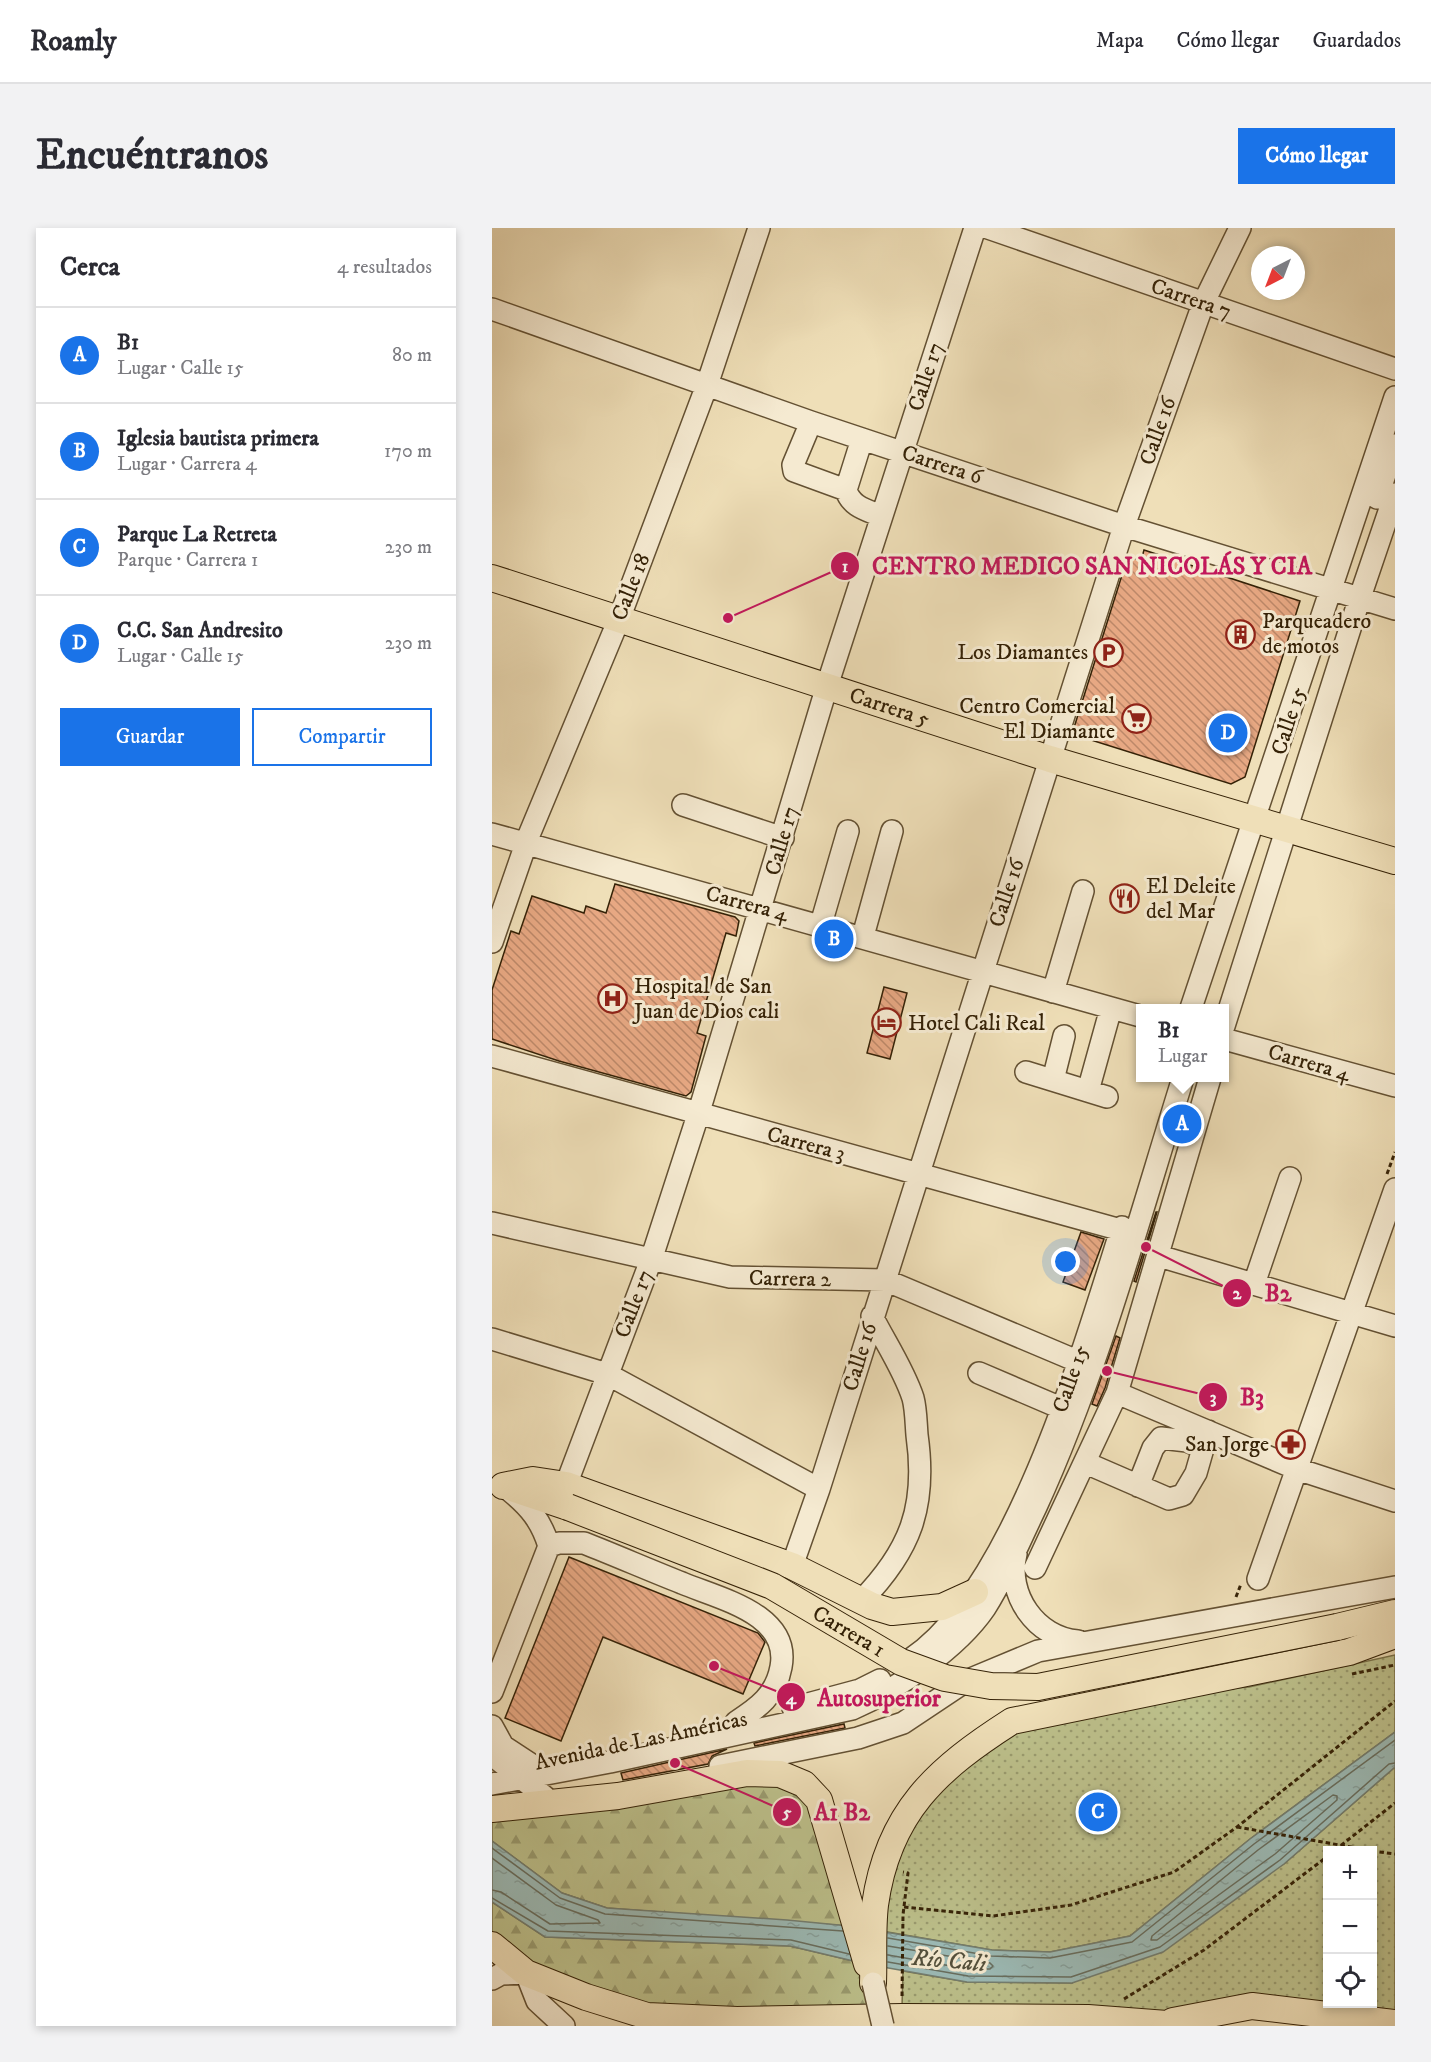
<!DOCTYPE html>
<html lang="es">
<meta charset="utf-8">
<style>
body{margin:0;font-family:"IM FELL DW Pica",serif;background:#f2f2f3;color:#2b2b33}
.controls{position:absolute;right:18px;bottom:18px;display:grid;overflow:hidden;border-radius:0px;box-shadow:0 3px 9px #0003}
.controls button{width:54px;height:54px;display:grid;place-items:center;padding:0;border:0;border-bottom:2px solid #e1e1e2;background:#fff;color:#2b2b33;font:30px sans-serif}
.compass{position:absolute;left:759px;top:18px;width:54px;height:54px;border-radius:50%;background:#fff;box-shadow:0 3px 9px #0003;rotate:222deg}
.you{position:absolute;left:574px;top:1034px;width:21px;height:21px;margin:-15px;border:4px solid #fff;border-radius:50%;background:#1a73e8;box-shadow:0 0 0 9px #1a73e833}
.badge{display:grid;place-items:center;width:39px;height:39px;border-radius:50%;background:#1a73e8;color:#fff;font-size:20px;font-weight:700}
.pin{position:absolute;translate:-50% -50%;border:3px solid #fff;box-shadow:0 2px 6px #0006}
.popup{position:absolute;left:644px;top:776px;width:93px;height:78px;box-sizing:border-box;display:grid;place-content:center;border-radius:0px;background:#fff;filter:drop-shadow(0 2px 4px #0005);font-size:20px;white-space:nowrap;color:#7c7c81}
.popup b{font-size:22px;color:#2b2b33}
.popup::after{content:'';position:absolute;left:50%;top:100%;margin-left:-12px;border:12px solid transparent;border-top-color:#fff}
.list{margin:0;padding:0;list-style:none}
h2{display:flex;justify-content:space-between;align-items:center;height:78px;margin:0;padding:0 24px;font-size:26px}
h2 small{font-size:20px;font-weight:400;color:#7c7c81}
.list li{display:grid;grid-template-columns:39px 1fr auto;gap:18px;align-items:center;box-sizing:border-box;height:96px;padding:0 24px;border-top:2px solid #e1e1e2}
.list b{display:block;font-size:22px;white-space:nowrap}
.list p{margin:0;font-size:20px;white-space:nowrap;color:#7c7c81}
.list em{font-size:20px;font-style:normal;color:#7c7c81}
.actions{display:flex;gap:12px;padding:18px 24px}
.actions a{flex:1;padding:14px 0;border:2px solid #1a73e8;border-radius:0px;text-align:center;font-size:21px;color:#1a73e8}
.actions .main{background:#1a73e8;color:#fff}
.icon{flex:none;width:33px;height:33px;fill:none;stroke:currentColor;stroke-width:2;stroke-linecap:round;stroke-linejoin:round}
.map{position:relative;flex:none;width:903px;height:1798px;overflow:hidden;border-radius:0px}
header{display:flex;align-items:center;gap:36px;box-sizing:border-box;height:84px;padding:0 30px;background:#fff;border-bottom:2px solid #e1e1e2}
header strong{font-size:28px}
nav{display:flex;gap:33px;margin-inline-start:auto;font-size:21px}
.intro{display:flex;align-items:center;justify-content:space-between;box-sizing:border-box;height:144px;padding:0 36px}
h1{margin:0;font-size:42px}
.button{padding:15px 27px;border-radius:0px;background:#1a73e8;color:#fff;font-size:21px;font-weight:700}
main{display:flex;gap:36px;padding:0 36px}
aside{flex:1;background:#fff;border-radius:0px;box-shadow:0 3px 9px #0003}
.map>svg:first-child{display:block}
.forest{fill:url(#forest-firs);stroke:#79724a;stroke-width:1.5}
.park{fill:url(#park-dots);stroke:#79724a;stroke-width:1.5;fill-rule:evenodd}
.water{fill:url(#water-ripples);stroke:#737e71;stroke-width:1.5}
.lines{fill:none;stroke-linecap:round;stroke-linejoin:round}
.shore{stroke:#686e5f;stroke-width:1.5}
.building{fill:url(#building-back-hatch);stroke:#352207;stroke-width:1.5}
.minor-casing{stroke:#645133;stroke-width:24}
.major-casing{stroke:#352207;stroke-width:28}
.path{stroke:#352207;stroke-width:3;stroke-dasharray:4.5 3;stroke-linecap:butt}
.minor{stroke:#f5ead1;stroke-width:21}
.major{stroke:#efdfb8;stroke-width:26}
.minor-bridge-casing{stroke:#645133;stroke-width:24;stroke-linecap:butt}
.major-bridge-casing{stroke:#352207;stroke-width:28;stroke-linecap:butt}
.minor-bridge{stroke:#f5ead1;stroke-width:21}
.major-bridge{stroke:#efdfb8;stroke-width:26}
.labels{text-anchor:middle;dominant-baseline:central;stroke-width:6;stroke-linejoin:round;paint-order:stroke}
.street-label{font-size:22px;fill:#352207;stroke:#f5ead1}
.poi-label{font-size:22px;fill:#352207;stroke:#f5ead1;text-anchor:start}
.water-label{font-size:24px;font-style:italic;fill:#54503c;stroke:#f5ead1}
.leader{fill:none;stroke:#c2185b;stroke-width:2}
.callout-dot{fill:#c2185b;stroke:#f5ead1;stroke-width:2}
.mark-label{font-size:18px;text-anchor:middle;font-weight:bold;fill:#fff}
.callout-label{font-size:24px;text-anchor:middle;font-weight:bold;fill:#c2185b;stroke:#f5ead1;stroke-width:6;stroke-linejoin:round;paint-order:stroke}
</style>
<header>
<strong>Roamly</strong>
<nav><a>Mapa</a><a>Cómo llegar</a><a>Guardados</a></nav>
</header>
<div class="intro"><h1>Encuéntranos</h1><a class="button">Cómo llegar</a></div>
<main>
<aside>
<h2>Cerca<small>4 resultados</small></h2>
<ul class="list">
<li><span class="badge">A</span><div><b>B1</b><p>Lugar · Calle 15</p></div><em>80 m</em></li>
<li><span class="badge">B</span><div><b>Iglesia bautista primera</b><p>Lugar · Carrera 4</p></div><em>170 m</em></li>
<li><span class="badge">C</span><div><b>Parque La Retreta</b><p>Parque · Carrera 1</p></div><em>230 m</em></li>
<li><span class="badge">D</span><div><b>C.C. San Andresito</b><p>Lugar · Calle 15</p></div><em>230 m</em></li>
</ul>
<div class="actions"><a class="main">Guardar</a><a>Compartir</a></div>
</aside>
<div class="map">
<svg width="903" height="1798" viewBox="0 0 903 1798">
<defs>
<pattern id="forest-firs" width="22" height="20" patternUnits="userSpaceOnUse" patternTransform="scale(1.5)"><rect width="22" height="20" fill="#bdc18c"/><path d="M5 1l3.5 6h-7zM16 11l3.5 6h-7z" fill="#9a9c70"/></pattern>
<pattern id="park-dots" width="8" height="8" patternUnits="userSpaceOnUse" patternTransform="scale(1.5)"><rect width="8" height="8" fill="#bdc18c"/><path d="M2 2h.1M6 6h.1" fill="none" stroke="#9a9c70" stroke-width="1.8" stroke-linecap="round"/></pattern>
<pattern id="water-ripples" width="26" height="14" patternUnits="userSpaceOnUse" patternTransform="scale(1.5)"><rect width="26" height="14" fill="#9cbbb7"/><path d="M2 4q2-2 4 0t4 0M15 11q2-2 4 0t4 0" fill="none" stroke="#87a09c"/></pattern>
<pattern id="building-back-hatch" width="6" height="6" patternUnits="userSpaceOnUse" patternTransform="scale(1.5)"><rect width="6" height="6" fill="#e7a883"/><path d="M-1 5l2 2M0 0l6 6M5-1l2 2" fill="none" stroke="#bc8869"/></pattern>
</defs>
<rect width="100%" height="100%" fill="#efdfb8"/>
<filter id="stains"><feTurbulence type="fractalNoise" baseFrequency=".00333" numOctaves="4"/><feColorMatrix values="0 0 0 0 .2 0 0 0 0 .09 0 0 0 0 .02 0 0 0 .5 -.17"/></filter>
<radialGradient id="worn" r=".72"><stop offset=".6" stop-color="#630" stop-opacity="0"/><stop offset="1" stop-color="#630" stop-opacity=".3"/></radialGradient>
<path class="forest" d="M255,1545l57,11 45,142 -242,-18 -45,-15 -70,-52v-32z
M0,1674l53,35 245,9 76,18 11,55 -230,-3 -155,-71z"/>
<path class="park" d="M903,1427v77l-145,107 -120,97 -80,16 -58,-2 -116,-20 14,-82 89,-106 158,-47 112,-8z
M903,1539v256l-143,-17 -94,17 -256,-16 1,-36 64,11 105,1 212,-119zM836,1622h44v154h-44z"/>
<path class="water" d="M903,1504v35l-111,97 -121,88 -91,31 -105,-1 -101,-18 -76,-18 -245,-9 -53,-35v-61l70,52 45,15 180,12 62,6 143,24 58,2 80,-16 120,-97z"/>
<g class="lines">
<path class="shore" d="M841,1567l4,1v4l-62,54 -118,86h-6l1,-4 106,-86z
M0,1620l68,50 45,16 238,17
M0,1630l64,47 42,15 2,3 -50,1 -49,-32 -9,-2
M0,1670l56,33 243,9 58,14
M396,1710l103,18 59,2 82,-16 122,-98 141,-104
M396,1718l102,17 3,3 -3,3h-22l-80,-14
M396,1734l80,14 103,1 89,-30 120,-87 109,-96 6,-1"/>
</g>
<path class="building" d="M652,322l156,51 -55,176 -14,7 -159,-50 56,-178 13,5z
M123,656l120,33 4,4 -3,15 -10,-3 -29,100 9,3 -15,56 -5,4 -127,-35 -67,-22v-49l19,-59 8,3 13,-38 52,17 2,-7 20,7z
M392,759l23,6 -17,66 -23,-6z
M664,984h1l-21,70 -2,-1z
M589,1004l23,7 -19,51 -22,-8z
M624,1108l4,2 -15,50 -8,18 -5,-2z
M77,1329l189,76 7,9 -22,52 -140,-57 -42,104 -56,-23z
M352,1496l1,4 -90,18 -1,-3z
M235,1521l-15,7 -4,8 -85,16 -2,-7z"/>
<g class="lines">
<defs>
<path id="minor" d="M496,0l407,141
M0,81l319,113 313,104 271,83
M319,194l-18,43 1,6 52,19
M370,211l-16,51c5,17 21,20 35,26
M885,270l18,-53
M191,577l100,33
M0,606l648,182
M329,696l27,-93
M371,708l29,-105
M0,714l37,-107 90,-216 88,-234 52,-157
M561,764l30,-101
M699,780l204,-611
M732,798l136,-429 35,-103
M732,811l171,47
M0,828l629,174
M534,844l81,25
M561,852l11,-44
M596,863l23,-83
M0,995l238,54 155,3 192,81
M667,1028l236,70
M762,1056l36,-106
M0,1111l115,35 212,115
M487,1145l82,35
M625,1165l180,76 98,32
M594,1235l83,36 14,-4 13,-22 12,-42
M74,1257l85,-225 47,-145 129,-429 148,-458
M646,1258l15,-38 8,-10 26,3 16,7
M57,1318l10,-3h25c33,13 65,27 98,40 38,16 109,31 99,84 -5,28 -23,41 -45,55
M524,1326c-10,40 20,84 62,87
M300,1338l27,-77 305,-963 79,-222 37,-76
M543,1340l82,-175 93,-315
M766,1351l137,-390
M369,1373c50,-51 66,-95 56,-166 -1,-12 -1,-26 -4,-37 -9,-28 -28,-56 -41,-82
M419,1431c105,-71 173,-313 211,-432
M0,1464l57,-146c-8,-25 -19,-39 -39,-55
M301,1480l67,-18 20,-10
M0,1498l11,20 29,19
M0,1527l53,42
M228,1538l138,-28 45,-15 63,-42 72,-30 357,-64
M0,1556l118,-22 242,-53c44,-19 105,-60 133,-101 20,-31 35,-68 51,-101 63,-138 102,-285 147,-429
M0,1751l9,-5 25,-1 11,28 27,25"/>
<g id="major">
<path id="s1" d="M0,350l558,181 345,102"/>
<path d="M11,1258l30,-6 33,5 226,81 80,40 20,6 50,-5 33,-15"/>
<path d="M17,1259l59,20"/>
<path d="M845,1399l58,-14"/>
<path d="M0,1581l126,-13 129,-23 33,1 24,10 15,16 48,164"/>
<path d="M0,1717l34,28 60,24 61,19 90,4 165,-3 186,1 105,8"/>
<path d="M381,1755c1,-25 -1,-53 2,-78 13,-93 62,-136 137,-184l337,-69 46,-17"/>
<path d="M681,1793l79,-15 143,17"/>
</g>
</defs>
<use href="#minor" class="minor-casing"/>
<use href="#major" class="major-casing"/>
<path class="path" d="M895,946l8,-22
M744,1369l5,-13
M860,1446l43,-9
M745,1599l131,23
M843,1622l60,-47
M880,1623l23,3
M412,1679l89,9 78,-11 103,-33 63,-45 158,-126
M410,1768l1,-81 5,-42 -5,-1
M632,1771l80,-49 124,-94"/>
<use href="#minor" class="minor"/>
<use href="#major" class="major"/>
<defs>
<path id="minor-bridge" d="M381,1755l10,43"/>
<g id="major-bridge">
<path id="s2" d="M76,1279l204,79 129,76 44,16 46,8 47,1 299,-60"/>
</g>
</defs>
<use href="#minor-bridge" class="minor-bridge-casing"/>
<use href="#major-bridge" class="major-bridge-casing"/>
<use href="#minor-bridge" class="minor-bridge"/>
<use href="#major-bridge" class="major-bridge"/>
</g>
<defs>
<symbol id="building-ring" viewBox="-11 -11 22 22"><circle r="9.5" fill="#f5ead1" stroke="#8f2418" stroke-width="1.5"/><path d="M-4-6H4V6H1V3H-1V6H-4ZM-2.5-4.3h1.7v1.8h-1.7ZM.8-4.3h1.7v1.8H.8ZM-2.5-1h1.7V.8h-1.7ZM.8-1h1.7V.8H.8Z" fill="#8f2418"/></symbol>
<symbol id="parking-ring" viewBox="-11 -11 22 22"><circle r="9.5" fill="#f5ead1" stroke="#8f2418" stroke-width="1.5"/><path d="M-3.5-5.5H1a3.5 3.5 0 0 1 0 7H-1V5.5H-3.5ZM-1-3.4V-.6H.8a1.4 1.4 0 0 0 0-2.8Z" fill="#8f2418"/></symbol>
<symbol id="supermarket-ring" viewBox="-11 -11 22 22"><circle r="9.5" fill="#f5ead1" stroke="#8f2418" stroke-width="1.5"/><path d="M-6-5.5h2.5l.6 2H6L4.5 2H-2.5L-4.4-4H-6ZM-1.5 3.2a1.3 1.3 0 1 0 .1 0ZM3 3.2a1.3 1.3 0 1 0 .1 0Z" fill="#8f2418"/></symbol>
<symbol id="restaurant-ring" viewBox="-11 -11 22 22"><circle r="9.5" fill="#f5ead1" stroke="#8f2418" stroke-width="1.5"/><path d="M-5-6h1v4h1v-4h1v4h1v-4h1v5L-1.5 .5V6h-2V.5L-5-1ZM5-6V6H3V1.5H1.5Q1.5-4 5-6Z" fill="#8f2418"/></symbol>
<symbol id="hospital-ring" viewBox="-11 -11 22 22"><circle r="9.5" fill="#f5ead1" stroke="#8f2418" stroke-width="1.5"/><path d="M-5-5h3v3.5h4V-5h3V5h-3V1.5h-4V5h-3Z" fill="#8f2418"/></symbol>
<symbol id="hotel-ring" viewBox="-11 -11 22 22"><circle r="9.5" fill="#f5ead1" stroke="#8f2418" stroke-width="1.5"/><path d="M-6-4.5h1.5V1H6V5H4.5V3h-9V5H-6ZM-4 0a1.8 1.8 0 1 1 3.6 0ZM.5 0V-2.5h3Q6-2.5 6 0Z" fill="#8f2418"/></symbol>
<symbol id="pharmacy-ring" viewBox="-11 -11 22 22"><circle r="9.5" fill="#f5ead1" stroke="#8f2418" stroke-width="1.5"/><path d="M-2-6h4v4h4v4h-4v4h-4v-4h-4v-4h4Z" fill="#8f2418"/></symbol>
</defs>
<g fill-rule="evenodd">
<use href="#building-ring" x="732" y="390" width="33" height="33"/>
<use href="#parking-ring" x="600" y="408" width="33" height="33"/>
<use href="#supermarket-ring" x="628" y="474" width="33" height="33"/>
<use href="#restaurant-ring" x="616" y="654" width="33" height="33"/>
<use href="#hospital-ring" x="104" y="754" width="33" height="33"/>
<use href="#hotel-ring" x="378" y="778" width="33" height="33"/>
<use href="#pharmacy-ring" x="782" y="1200" width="33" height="33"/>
</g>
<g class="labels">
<g class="street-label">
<text transform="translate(699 71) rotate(19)">Carrera 7</text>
<text transform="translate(434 149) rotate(-72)">Calle 17</text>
<text transform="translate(666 203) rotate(-71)">Calle 16</text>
<text transform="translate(450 237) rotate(18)">Carrera 6</text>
<text transform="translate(139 359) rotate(-69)">Calle 18</text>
<text stroke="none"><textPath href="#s1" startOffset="418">Carrera 5</textPath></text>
<text transform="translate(797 493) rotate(-72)">Calle 15</text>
<text transform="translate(290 613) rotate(-74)">Calle 17</text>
<text transform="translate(515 665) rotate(-72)">Calle 16</text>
<text transform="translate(255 676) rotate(15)">Carrera 4</text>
<text transform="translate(817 835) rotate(16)">Carrera 4</text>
<text transform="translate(314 916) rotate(15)">Carrera 3</text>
<text transform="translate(298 1051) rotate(1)">Carrera 2</text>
<text transform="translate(142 1076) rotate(-69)">Calle 17</text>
<text transform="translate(368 1129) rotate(-73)">Calle 16</text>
<text transform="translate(579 1151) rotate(-71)">Calle 15</text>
<text stroke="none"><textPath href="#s2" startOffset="308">Carrera 1</textPath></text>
<text transform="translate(149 1513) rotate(-12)">Avenida de Las Américas</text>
</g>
<g class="poi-label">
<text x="770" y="393">Parqueadero<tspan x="770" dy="25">de motos</tspan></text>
<text x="596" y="424" text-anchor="end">Los Diamantes</text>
<text x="623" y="478" text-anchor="end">Centro Comercial<tspan x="623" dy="25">El Diamante</tspan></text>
<text x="654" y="658">El Deleite<tspan x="654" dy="25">del Mar</tspan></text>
<text x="142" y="758">Hospital de San<tspan x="142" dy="25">Juan de Dios cali</tspan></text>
<text x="416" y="795">Hotel Cali Real</text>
<text x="777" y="1216" text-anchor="end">San Jorge</text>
</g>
<g class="water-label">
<text transform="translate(457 1733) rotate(5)">Río Cali</text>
</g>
</g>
<path class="leader" d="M236 390L353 338M654 1019L745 1065M615 1143L721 1169M222 1438L299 1469M183 1535L295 1584"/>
<g class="callout-dot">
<circle cx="236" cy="390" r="6"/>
<circle cx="654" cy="1019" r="6"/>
<circle cx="615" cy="1143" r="6"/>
<circle cx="222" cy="1438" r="6"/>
<circle cx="183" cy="1535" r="6"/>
<circle cx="353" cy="338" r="15"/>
<circle cx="745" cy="1065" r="15"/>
<circle cx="721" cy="1169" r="15"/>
<circle cx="299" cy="1469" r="15"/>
<circle cx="295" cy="1584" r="15"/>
</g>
<g class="mark-label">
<text x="353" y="344">1</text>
<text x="745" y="1071">2</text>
<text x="721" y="1175">3</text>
<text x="299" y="1476">4</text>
<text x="295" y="1590">5</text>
</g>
<g class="callout-label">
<text x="600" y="346">CENTRO MEDICO SAN NICOLÁS Y CIA</text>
<text x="786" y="1073">B2</text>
<text x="760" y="1177">B3</text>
<text x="387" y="1478">Autosuperior</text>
<text x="350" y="1592">A1 B2</text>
</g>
<rect width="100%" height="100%" filter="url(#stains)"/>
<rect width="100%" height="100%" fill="url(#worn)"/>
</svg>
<div class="controls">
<button>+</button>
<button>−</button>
<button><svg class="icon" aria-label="locate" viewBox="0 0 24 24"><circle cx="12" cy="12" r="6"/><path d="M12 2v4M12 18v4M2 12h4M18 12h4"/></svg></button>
</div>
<svg class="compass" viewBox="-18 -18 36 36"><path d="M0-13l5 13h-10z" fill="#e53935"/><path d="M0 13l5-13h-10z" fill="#7c7c81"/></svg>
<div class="you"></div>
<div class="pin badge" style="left:690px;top:896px">A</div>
<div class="popup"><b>B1</b>Lugar</div>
<div class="pin badge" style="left:342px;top:711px">B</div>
<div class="pin badge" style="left:606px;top:1584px">C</div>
<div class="pin badge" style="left:736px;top:505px">D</div>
</div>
</main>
